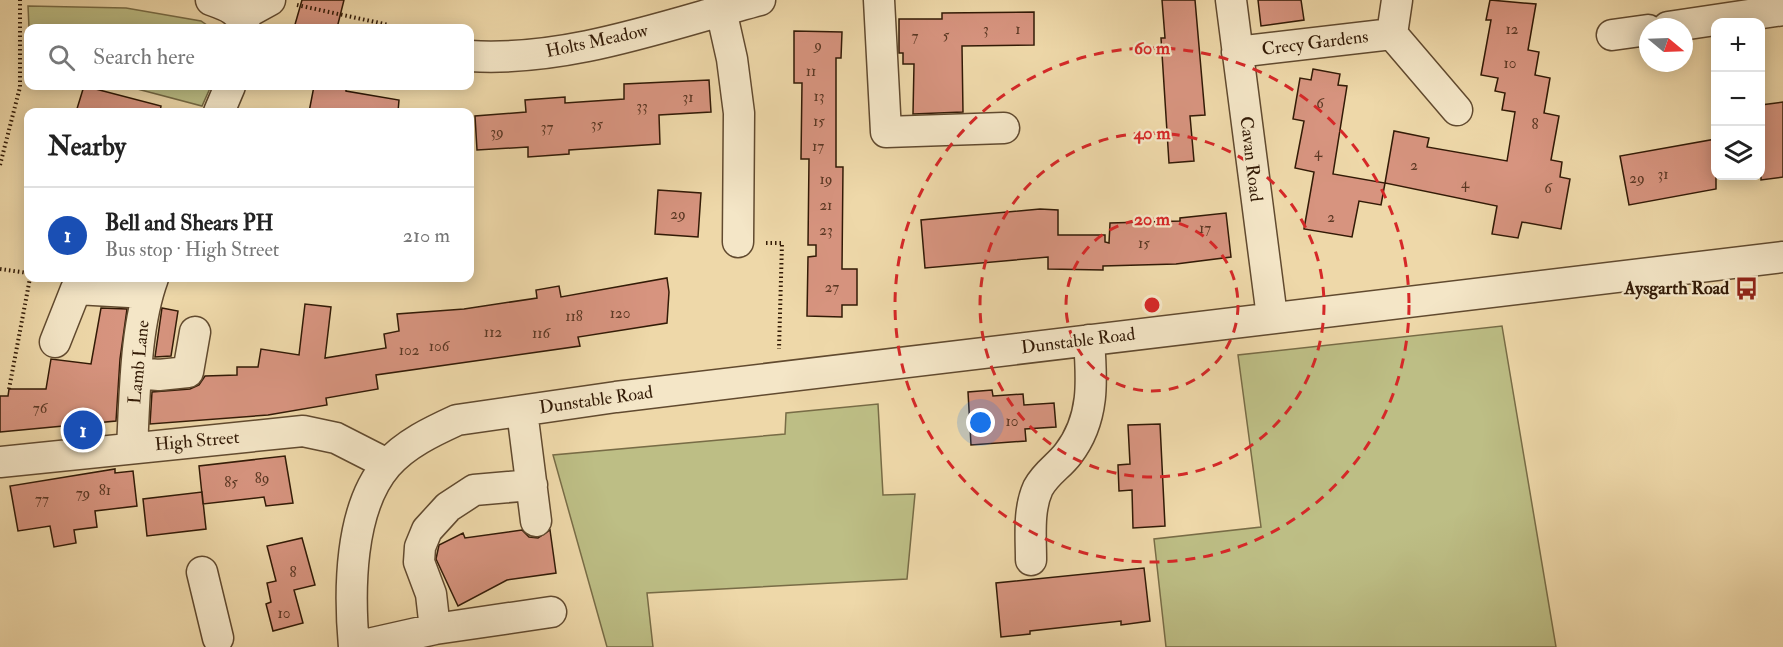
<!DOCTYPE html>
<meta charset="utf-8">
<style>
body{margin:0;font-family:"IM FELL Double Pica",serif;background:#f6f6f6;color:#222}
.controls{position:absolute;right:18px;top:18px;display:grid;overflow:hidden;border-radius:12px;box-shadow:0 3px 15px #0003}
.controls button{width:54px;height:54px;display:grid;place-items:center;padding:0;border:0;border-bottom:2px solid #e0e0e0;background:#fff;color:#222;font:30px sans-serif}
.compass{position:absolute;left:1639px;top:18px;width:54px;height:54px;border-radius:50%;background:#fff;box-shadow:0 3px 15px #0003;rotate:109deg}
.you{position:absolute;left:981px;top:423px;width:21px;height:21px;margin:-15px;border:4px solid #fff;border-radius:50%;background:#1a73e8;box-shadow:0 0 0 9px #1a73e833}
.badge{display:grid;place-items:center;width:39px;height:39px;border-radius:50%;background:#8f2418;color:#fff;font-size:20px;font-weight:700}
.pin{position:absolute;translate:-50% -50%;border:3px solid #fff;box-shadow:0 2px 6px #0006}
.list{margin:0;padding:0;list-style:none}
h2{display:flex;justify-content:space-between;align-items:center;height:78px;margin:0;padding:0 24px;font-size:26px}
h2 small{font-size:20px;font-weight:400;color:#767676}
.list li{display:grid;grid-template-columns:39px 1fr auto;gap:18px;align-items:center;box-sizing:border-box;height:96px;padding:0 24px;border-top:2px solid #e0e0e0}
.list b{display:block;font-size:22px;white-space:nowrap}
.list p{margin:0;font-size:20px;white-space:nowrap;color:#767676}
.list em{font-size:20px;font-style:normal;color:#767676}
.icon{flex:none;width:33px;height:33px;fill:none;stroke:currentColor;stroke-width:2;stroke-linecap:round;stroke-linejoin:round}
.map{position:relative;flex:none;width:1783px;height:647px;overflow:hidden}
.search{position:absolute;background:#fff;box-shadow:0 3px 15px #0003;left:24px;top:24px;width:450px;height:66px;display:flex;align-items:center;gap:15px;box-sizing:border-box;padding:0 21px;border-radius:12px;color:#767676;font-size:22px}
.panel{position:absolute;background:#fff;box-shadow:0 3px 15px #0003;left:24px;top:108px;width:450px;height:174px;border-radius:12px}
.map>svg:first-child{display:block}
.green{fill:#bdbe85;stroke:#786c46;stroke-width:1.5}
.building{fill:#d7947f;stroke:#321a06;stroke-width:1.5}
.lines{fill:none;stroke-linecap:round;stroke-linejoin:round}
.minor-casing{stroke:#614a2f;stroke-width:33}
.path{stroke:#321a06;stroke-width:4;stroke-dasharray:1.5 3;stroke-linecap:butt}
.minor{stroke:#f4e6c7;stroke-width:30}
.ring{fill:none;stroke:#d62828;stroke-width:3;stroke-dasharray:10 8}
.labels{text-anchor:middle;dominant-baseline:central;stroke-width:4.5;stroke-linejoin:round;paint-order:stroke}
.number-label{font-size:15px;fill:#5b3824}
.street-label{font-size:18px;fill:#321a06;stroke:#f4e6c7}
.poi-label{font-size:18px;font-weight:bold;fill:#321a06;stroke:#f4e6c7;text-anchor:end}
.centre{fill:#d62828;stroke:#f4e6c7;stroke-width:3}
.ring-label{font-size:18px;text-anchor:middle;font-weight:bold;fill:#d62828;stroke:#f4e6c7;stroke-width:4.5;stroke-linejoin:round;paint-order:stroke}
</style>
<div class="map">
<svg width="1783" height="647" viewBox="0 0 1783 647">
<rect width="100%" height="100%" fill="#eed8a9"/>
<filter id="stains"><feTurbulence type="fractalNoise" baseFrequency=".00333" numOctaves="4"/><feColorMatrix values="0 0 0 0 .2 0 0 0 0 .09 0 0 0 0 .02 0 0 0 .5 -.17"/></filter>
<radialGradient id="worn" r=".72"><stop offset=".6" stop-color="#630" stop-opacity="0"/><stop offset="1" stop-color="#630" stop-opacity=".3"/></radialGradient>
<path class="green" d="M28,6l98,2 75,13 10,7h-182z
M126,86h85l-9,20z
M1502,326l54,321h-390l-12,-108 107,-12 -23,-172z
M878,404l5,91 32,-1 -8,85 -260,14 6,54h-46l-54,-192 232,-21 1,-21z"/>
<path class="building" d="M302,0h42l-7,28h-43z
M1162,0h33l10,115 -15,1 4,45 -25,2 -8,-125h4z
M1258,0h43l3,20 -43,6z
M1490,0l46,4 -8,46 11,2 -4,23 15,3 -6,35 15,3 -8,44 11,2 -2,15 10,2 -9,50 -39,-7 -4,16 -26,-4 5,-28 -112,-23 9,-52 35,7 -2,9 80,14 8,-49 -13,-2 3,-17 -10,-2 3,-13 -17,-3 10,-55h-5z
M1034,12v33l-72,1 1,66 -50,2 1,-50h-11v-11h-4v-34h43v-6z
M794,31l48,1 -1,26h-5v109h7l-1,102h15v36h-15v12l-35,-1 1,-59 8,-1v-11h-8l1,-86h-8l1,-76h-8z
M1313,69l27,5 -2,11 9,1 -14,88 52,9 -4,22 -22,-4 -7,36 -48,-8 10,-57 -19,-4 9,-47 -11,-2 7,-41 11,2z
M709,80l2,32 -52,3 1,29 -91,6v4l-41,3v-10l-51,3 -2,-34 51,-4 -1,-12 40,-3v6l59,-4v-15z
M84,86l77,20 -1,6h-84z
M314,86h32v5l53,9 -1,12h-89z
M1783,102v75l-22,3v-75z
M1716,139v50l-87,16 -9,-49z
M658,190l43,3 -3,44 -43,-3z
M1040,209l18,1v25h47v7l4,1 1,-20 70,-2v-3l46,-5 5,44 -55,7 -73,2v4l-55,-1v-12l-123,11 -4,-48z
M667,278l2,14 -2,31 -89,14 2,9 -204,29 2,14 -52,9 1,7 -59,10 -118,9 2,-32 38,-3 9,-4 6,-9 32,-1v-8h21l3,-18 38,6 6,-51 26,3 -6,51 61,-10 -2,-14 15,-3 -2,-17 67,-5 73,-11 -1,-8 23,-4 2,11z
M101,308l26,1 -7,50 -4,62 -116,11v-36h8l1,-7h37l5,-30 40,5z
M162,308l16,3 -7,45 -16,1z
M992,390l1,6 30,-2 1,11 30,-2 2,24 -31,2 1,12 -55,4 -3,-53z
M1160,424l5,102 -32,2 -1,-38 -13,1 -1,-26 12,-1 -2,-39z
M285,456l8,47 -27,3 -2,-9 -61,7 -4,-38z
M115,469v4l18,-2 4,35 -42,5 2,16 -23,3 2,13 -22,4 -4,-21 -32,5 -8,-45z
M202,492l4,37 -59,7 -4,-37z
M522,530l7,7 9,1 12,-8 6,43 -49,7 -49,26 -22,-47 3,-14 24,-12 2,5z
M302,538l13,47 -21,5 9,33 -30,8 -7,-27 5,-2 -4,-19 9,-2 -9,-35z
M1144,568l6,53 -29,4v-4l-91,10v3l-29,3 -5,-54z"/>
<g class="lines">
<defs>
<path id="minor" d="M211,0c17,6 29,10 34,28
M879,0l7,132 118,-4
M1231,0l41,317
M721,10l11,49 7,54 -1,129
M241,16l29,-16
M1668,27l115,-17
M1392,34l65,76
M1612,35l36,-5
M1237,52l155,-18 5,-34
M470,56c98,6 196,-31 290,-56
M219,112l11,-26
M55,342l21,-53 71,4
M136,373l23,2 29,-3 7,-40
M522,411l14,110
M132,447c3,-53 3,-120 21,-169
M0,462l303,-31 33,7 51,26
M1031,560c0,-23 -3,-50 7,-72 8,-15 21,-22 30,-34 27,-35 24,-74 21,-114
M202,572l16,66
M435,629l-4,-35 -12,-32 1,-15 7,-17 21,-23 26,-17 58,-5
M354,647c-5,-55 -5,-138 33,-182 18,-21 46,-34 70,-45l159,-23 1167,-140
M355,647l80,-18 116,-17"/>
</defs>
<use href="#minor" class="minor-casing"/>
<path class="path" d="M297,5l92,20 2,3
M0,165l20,-78v-87
M766,243h16l-3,106
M0,269l28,4
M9,389l21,-111"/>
<use href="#minor" class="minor"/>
</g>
<g class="ring">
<circle cx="1152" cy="305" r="86"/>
<circle cx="1152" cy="305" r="172"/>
<circle cx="1152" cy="305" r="257"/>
</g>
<defs>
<symbol id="bus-bare" viewBox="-9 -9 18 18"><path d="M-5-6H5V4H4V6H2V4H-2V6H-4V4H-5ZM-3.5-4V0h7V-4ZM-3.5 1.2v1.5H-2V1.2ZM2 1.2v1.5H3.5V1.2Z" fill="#8f2418" stroke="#f4e6c7" stroke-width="2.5" paint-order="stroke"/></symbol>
</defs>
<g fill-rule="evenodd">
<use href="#bus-bare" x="1730" y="272" width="33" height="33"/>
</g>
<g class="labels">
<g class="number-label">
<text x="986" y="29">3</text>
<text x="1018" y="29">1</text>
<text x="1512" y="29">12</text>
<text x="946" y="35">5</text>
<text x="915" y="36">7</text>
<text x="818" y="45">9</text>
<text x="1510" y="63">10</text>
<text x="811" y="71">11</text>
<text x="819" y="96">13</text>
<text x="688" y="97">31</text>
<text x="1320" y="103">6</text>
<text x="642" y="106">33</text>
<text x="819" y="121">15</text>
<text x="597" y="124">35</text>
<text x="1535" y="124">8</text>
<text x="547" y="127">37</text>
<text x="497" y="132">39</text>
<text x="818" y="146">17</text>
<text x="1318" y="152">4</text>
<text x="1414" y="165">2</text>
<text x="1663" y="174">31</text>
<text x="1637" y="178">29</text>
<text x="826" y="179">19</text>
<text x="1465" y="183">4</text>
<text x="1548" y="188">6</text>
<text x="826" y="205">21</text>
<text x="678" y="214">29</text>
<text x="1331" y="217">2</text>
<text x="1205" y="228">17</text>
<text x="826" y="230">23</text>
<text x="1144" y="243">15</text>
<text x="832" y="287">27</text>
<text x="620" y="313">120</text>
<text x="574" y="316">118</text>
<text x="493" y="332">112</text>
<text x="541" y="333">116</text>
<text x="439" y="346">106</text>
<text x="409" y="350">102</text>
<text x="40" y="408">76</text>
<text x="1012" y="421">10</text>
<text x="262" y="478">89</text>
<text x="231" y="482">85</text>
<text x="105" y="490">81</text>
<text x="83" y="493">79</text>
<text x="42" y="499">77</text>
<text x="293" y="572">8</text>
<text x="284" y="613">10</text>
</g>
<g class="street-label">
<text transform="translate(597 41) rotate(-12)">Holts Meadow</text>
<text transform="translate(1315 43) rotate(-7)">Crecy Gardens</text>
<text transform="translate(1251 159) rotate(83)">Cavan Road</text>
<text transform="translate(1078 341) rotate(-7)">Dunstable Road</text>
<text transform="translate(139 362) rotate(-84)">Lamb Lane</text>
<text transform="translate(596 400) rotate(-8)">Dunstable Road</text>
<text transform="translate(197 441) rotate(-5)">High Street</text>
</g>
<g class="poi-label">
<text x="1729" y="288">Aysgarth Road</text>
</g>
</g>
<circle cx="1152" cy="305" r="9" class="centre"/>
<g class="ring-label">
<text x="1152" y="54">60 m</text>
<text x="1152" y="139">40 m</text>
<text x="1152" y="225">20 m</text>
</g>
<rect width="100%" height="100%" filter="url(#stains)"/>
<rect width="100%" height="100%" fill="url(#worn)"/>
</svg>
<div class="controls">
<button>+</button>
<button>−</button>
<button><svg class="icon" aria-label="layers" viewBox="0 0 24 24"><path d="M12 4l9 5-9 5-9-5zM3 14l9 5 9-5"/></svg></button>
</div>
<svg class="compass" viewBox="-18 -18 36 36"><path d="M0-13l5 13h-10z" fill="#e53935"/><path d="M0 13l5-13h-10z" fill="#767676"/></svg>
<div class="you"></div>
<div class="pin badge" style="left:83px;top:430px;background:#1a4fb4">1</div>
<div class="search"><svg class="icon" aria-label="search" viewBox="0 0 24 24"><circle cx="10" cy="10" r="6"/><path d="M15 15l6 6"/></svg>Search here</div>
<section class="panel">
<h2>Nearby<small></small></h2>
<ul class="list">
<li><span class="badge" style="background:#1a4fb4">1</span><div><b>Bell and Shears PH</b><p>Bus stop · High Street</p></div><em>210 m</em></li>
</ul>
</section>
</div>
